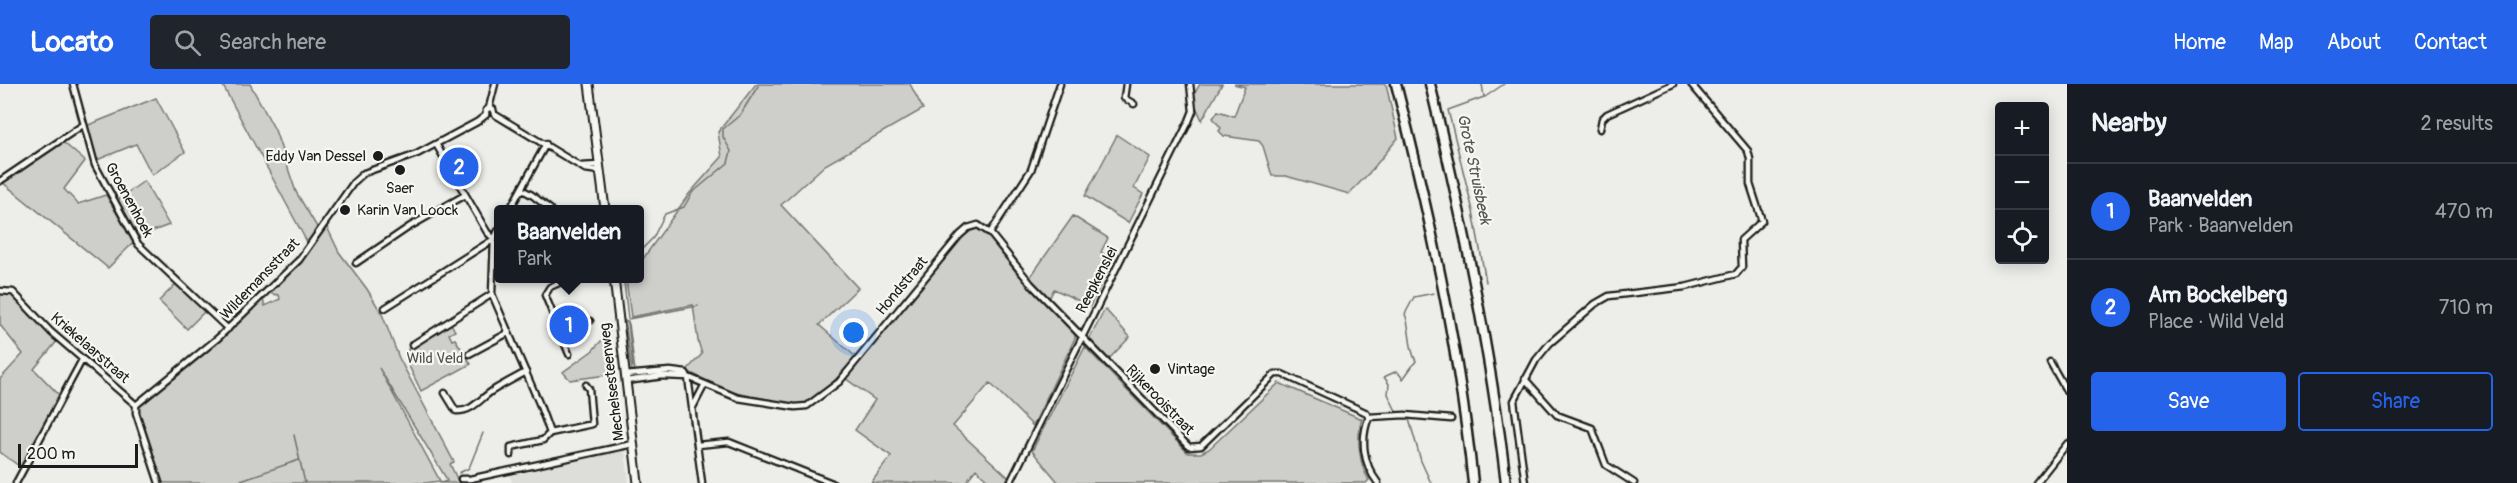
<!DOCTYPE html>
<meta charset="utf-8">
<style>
body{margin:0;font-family:Pangolin,sans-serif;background:#20242c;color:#f1f3f6}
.controls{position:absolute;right:18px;top:18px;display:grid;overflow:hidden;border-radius:6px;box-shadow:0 3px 15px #0003}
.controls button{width:54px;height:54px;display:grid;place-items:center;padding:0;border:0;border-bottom:2px solid #363941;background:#171b24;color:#f1f3f6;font:30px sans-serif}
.scale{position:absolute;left:18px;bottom:15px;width:120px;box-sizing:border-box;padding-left:6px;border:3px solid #1c1c1c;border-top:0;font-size:16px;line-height:21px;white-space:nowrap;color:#1c1c1c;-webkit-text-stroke:4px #f6f6f2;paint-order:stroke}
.you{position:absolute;left:854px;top:249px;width:21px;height:21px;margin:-15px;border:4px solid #fff;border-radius:50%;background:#1a73e8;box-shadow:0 0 0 9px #1a73e833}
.badge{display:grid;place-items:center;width:39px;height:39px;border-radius:50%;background:#2563eb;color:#fff;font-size:20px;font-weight:700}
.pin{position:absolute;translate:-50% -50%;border:3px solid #fff;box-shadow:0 2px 6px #0006}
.popup{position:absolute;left:494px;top:121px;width:150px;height:78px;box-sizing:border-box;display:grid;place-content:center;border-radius:6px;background:#171b24;filter:drop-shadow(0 2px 4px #0005);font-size:20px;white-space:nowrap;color:#9ea1a6}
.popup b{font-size:22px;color:#f1f3f6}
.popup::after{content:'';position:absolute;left:50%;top:100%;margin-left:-12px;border:12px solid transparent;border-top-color:#171b24}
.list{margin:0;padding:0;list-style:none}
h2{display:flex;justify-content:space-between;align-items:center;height:78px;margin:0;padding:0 24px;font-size:26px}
h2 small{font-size:20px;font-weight:400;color:#9ea1a6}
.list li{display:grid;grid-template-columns:39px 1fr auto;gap:18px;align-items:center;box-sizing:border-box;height:96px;padding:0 24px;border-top:2px solid #363941}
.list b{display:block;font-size:22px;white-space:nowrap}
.list p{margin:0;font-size:20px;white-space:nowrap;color:#9ea1a6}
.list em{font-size:20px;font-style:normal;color:#9ea1a6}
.actions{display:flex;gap:12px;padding:18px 24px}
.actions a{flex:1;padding:14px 0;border:2px solid #2563eb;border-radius:6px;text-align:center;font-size:21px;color:#2563eb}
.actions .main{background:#2563eb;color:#fff}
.icon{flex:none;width:33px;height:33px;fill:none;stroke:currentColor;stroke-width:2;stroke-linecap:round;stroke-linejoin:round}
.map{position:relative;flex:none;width:2067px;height:399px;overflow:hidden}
header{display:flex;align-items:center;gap:36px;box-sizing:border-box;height:84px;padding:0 30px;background:#2563eb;color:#fff}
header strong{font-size:28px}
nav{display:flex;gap:33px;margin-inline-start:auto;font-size:21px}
.search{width:420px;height:54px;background:#20242c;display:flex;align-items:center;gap:15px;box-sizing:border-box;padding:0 21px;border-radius:6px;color:#9ea1a6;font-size:22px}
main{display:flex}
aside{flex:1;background:#171b24}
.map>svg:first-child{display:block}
.built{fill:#ddddda}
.green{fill:#cececb;stroke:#757574;stroke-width:1.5}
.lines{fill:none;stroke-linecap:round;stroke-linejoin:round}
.stream{stroke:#6f6f6d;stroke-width:1.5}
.street-casing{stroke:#1c1c1c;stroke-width:9}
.primary-casing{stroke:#1c1c1c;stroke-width:11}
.highway-casing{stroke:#1c1c1c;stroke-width:13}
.street{stroke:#f6f6f2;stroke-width:4.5}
.primary{stroke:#f6f6f2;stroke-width:7}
.highway{stroke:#f6f6f2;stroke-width:8}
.poi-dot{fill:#1c1c1c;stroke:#f6f6f2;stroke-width:2}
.labels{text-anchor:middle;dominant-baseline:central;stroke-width:4.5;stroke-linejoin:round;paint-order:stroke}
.poi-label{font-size:15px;fill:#1c1c1c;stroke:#f6f6f2;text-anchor:start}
.street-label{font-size:15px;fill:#1c1c1c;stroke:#f6f6f2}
.park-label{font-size:15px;fill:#515151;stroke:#f6f6f2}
.water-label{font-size:16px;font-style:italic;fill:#535352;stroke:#f6f6f2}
</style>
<header>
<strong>Locato</strong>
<div class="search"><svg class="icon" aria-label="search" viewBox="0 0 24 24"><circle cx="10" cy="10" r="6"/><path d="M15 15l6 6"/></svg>Search here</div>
<nav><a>Home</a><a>Map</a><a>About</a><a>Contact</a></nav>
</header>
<main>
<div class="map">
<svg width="2067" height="399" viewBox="0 0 2067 399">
<rect width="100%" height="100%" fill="#edede9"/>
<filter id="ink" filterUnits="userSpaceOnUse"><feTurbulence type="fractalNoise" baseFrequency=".0167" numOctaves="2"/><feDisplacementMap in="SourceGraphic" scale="12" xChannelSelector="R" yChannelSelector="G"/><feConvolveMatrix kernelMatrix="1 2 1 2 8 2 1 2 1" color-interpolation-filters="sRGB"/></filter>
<g filter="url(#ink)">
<path class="built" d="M625,366l4,33h-117l-2,-7z"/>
<path class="green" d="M222,0h28l25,46 21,62 21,35 -9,17z
M756,0h154l13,25 -98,56 -44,40 77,83 -39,37 37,32 -33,36 -12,9 -13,3 -68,-13 -45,-22 -53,2 -7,-51 4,3 6,47 27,-3 25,2 15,-16 -4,-13 -5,-36 -62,12 -5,-37 14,-2v-15l49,-69 33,-37 -4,-25z
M1200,0h22l-20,36 -10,-22z
M1234,0h152l12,54 -27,33 -22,23 -63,-18h-14l-9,-30 -4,-5 -35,-5 -5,-5 2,-3 -8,-10 5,-7 16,5 11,-29z
M156,14l29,54 -33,23 -16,-31 -39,16 -11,-34z
M1117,51l33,22 -16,31 9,6 -15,29 -43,-27z
M63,58l22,19 -21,28 14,15 28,-9 28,47 -26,26 -106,-86z
M144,97l25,44 -32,12 -19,-37z
M1073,132l35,22 -7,14 12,8 -23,46 -36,-17 -5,10 -20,-20z
M327,143l12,25 28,37 15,25 17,44 55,104 -4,2 9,19h-20l8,-2 -1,-3 -67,-110 61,113 -15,2h-262l-25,-75 68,-55 57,-54 2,7 15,-7 -1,-4 -7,-1v-5l39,-40z
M976,144l8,3 32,41 59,62v4l-42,88 -43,-43 -37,43 55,51 -3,6h-14l-15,-14 -11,14h-94l20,-27 -36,-26 20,-30 -30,-22 108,-130 16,-18z
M176,200l29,27 -18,18 -28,-28z
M0,208l12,1 46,47 -24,29 27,28 -38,72 -23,-17v-73l23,-25 -23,-29z
M1105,225l25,28 -22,23 -19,-20z
M450,238l5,9 -6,3 3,6 3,-1 16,25 -50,27 -12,-25 -1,-17z
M609,252l5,38 -44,6 -7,-8 29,-21 10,-11z
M1085,263l103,106h13l8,-4 70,-66 83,36c-6,17 -3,46 7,61l-3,3h-307l-27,-32z"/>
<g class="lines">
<path class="stream" d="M1482,0l2,13 -36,13 25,101 13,71
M1485,13l19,-13
M640,167l13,-13 12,-24 19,-7 8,-14 36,-30 3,-12 -8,-14v-8l17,-14 18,-29
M626,195l-2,3 4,37
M14,206l10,9
M628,235l70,-13
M628,237l5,46
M607,251l2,-2 -1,-8 2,-1
M111,296l23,18
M1396,327l-8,-17 1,-10 -5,-7 13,-6 6,8 13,-18c-8,-13 -5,-32 -11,-47l9,-17 20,-4
M1409,335l12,42 10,22
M294,351l11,48
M459,389l10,-5 14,-35
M241,396l58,-20"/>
<defs>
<path id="street" d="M73,0l22,81 43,79 90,85
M1126,0l-2,14 10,6
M489,24l4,1 1,5 91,55 15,2
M1600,45l2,-10 5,-5 66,-30
M581,82l18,-1
M0,97l83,-56
M521,105l11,6 18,14
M510,125l36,-65
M498,147l-4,8 -2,55 47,109 11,30
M990,149l41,-63 29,-86
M356,179l53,-36 56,-32
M0,207l13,1 38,40 85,73
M385,224l109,-69 -7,-7 -51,-88
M562,254l28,-17
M412,261l80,-51
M469,270l39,-21
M569,270l-24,-59 5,-8 20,-9
M2050,278l17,30
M625,291l45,-4 16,2 2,4
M688,293l14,106
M1525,295l32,36 35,13 14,37 28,18
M626,297l37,-5 25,1 50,21 57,9 12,-1 32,-24 121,-147 8,-7 10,-3 12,8 41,51 158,163 12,-1 74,-72h7l83,38 4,5
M445,309l11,18c16,1 24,-12 36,-20 11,-7 23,-13 34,-19
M136,321l82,-67 81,-78 55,-78 10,-9 53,-19 60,-32 9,-7v-5l3,-2 6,-24
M136,321v8l23,70
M692,325l13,-25
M1369,333l36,-2 46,4
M1369,333c-9,22 -6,47 9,66
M697,361l32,-3 103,41
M511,371v-8l32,-7 7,-7 42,-9 -3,-35 -3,-4
M461,395h9l163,-35
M16,399l66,-123
M1010,399l179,-362 4,-10 -3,-27
M1525,399l-11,-82 22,-41 14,-17 45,-39 14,-8 76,-9 51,-13 6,-7 -1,-27 21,-19 -12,-37v-25l-2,-8 -57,-67
M2036,399l31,-39"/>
<path id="primary" d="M589,0l16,125
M614,194l24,205"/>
<path id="highway" d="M1396,0c34,131 63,264 77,399
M1430,0c32,132 60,264 76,399"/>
</defs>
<use href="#street" class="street-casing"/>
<use href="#primary" class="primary-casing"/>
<use href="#highway" class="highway-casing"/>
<use href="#street" class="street"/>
<use href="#primary" class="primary"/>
<use href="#highway" class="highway"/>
</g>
</g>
<g class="poi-dot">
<circle cx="378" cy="72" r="6"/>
<circle cx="400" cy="86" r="6"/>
<circle cx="345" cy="126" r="6"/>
<circle cx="1155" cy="285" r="6"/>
</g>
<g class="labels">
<g class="poi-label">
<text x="366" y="72" text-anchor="end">Eddy Van Dessel</text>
<text x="400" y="104" text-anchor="middle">Saer</text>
<text x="357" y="126">Karin Van Loock</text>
<text x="1167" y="285">Vintage</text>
</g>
<g class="street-label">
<text transform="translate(129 116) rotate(61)">Groenenhoek</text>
<text transform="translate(260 195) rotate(-46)">Wildemansstraat</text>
<text transform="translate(1097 196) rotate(-63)">Reepkenslei</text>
<text transform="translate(902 202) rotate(-50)">Hondstraat</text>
<text transform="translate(90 264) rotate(41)">Kriekelaarstraat</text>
<text transform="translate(612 298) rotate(-97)">Mechelsesteenweg</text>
<text transform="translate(1160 316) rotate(46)">Rijkerooistraat</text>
</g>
<g class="park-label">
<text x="435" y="274">Wild Veld</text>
</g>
<g class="water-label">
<text transform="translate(1474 85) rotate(78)">Grote Struisbeek</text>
</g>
</g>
</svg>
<div class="controls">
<button>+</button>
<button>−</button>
<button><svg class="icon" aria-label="locate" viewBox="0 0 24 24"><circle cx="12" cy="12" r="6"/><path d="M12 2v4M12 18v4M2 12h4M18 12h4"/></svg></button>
</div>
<div class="scale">200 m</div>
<div class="you"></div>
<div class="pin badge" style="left:569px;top:241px">1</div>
<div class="popup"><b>Baanvelden</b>Park</div>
<div class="pin badge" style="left:459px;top:83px">2</div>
</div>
<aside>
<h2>Nearby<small>2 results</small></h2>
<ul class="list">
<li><span class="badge">1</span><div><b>Baanvelden</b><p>Park · Baanvelden</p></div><em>470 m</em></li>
<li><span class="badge">2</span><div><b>Am Bockelberg</b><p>Place · Wild Veld</p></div><em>710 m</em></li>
</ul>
<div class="actions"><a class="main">Save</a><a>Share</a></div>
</aside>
</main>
